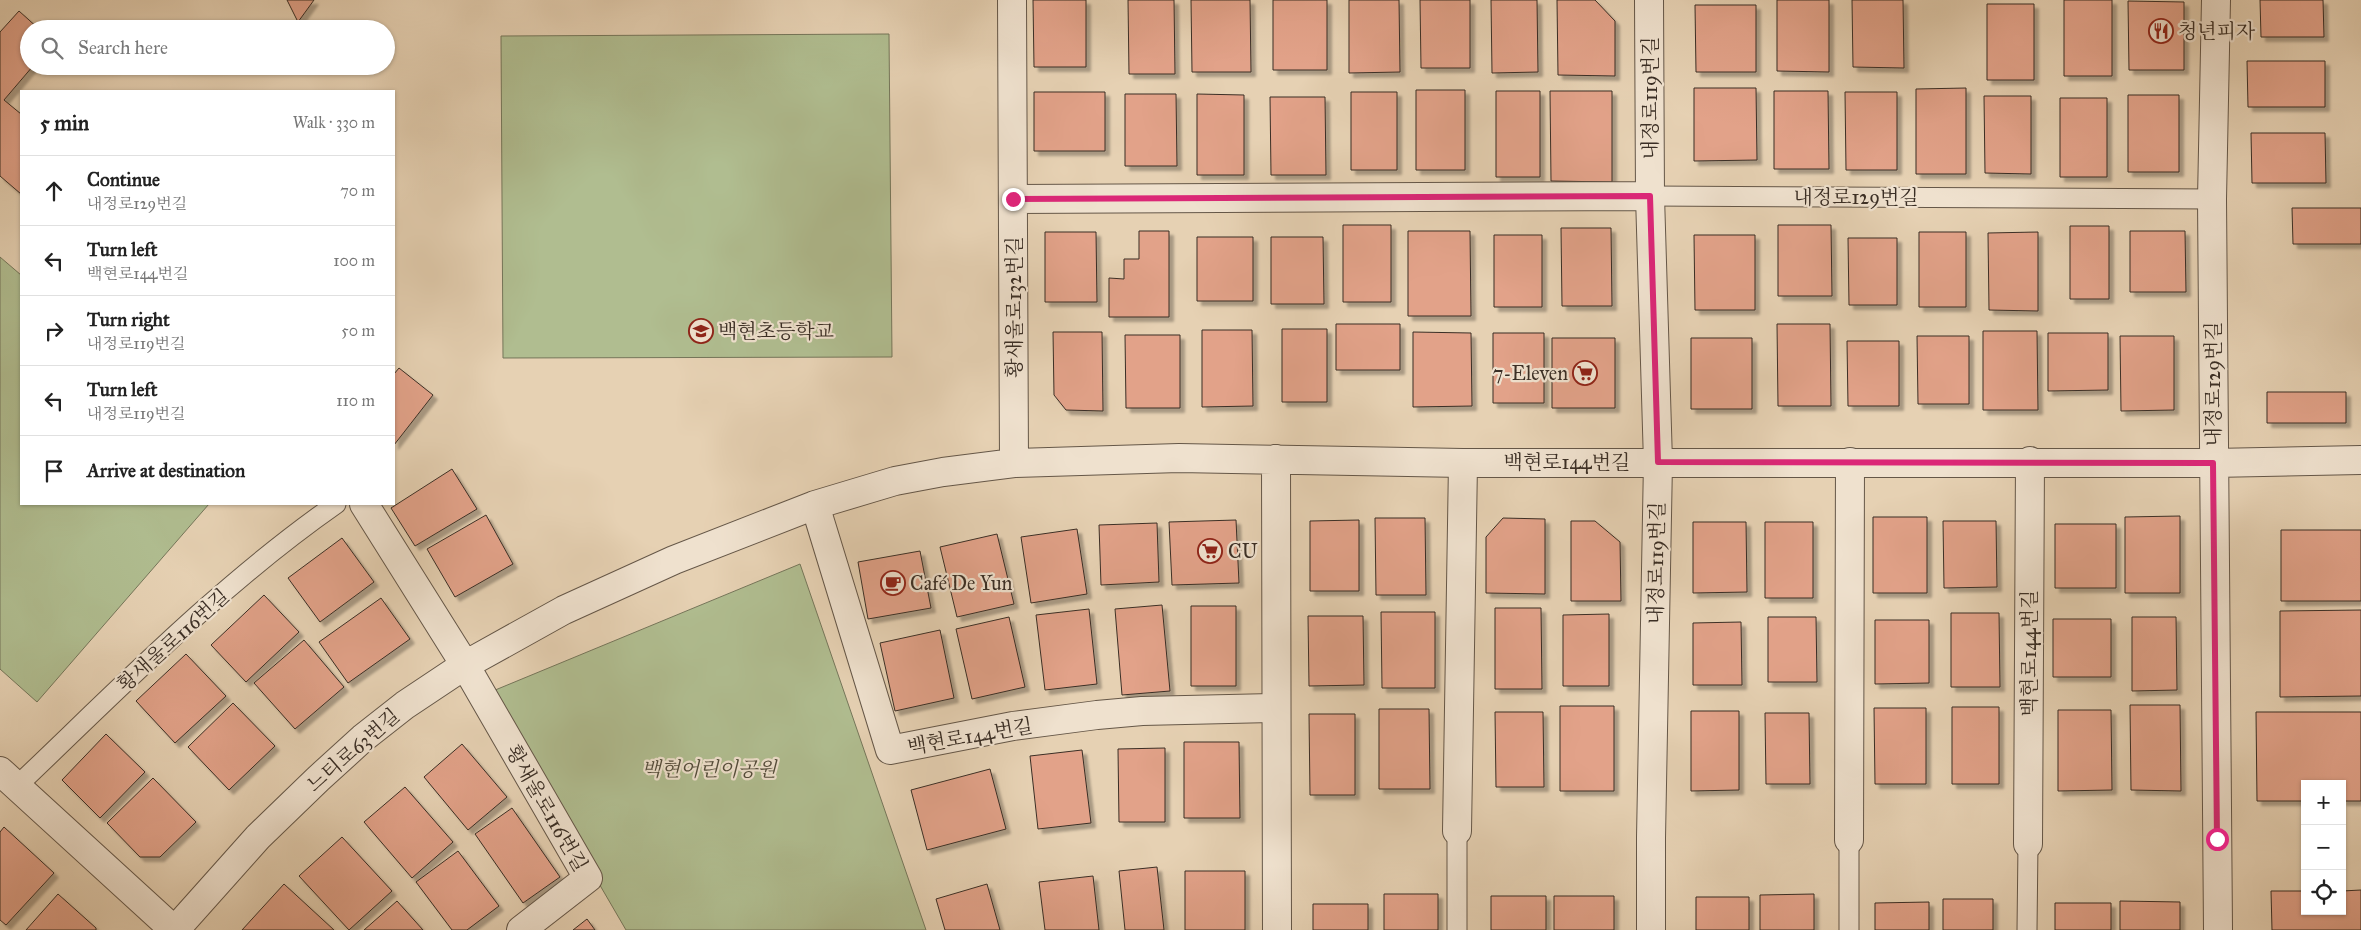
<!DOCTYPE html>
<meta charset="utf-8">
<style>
body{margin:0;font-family:"IM FELL Great Primer","Noto Serif KR",serif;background:#f2f2f2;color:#222}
.controls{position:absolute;right:15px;bottom:15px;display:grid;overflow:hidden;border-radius:0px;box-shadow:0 1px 4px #0004}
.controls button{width:45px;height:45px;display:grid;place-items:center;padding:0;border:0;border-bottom:1px solid #e0e0e0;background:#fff;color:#222;font:25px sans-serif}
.stop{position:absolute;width:15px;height:15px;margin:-11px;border:4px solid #db2777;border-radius:50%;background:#fff}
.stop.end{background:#db2777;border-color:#fff;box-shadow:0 1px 5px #0008}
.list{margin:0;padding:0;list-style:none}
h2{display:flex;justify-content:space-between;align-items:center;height:65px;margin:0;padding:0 20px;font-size:21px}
h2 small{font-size:16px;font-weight:400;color:#767676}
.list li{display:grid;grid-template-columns:32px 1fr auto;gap:15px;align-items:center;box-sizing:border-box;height:70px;padding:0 20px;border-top:1px solid #e0e0e0}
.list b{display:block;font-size:19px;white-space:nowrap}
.list p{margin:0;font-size:16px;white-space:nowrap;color:#767676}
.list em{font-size:16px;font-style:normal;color:#767676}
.icon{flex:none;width:28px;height:28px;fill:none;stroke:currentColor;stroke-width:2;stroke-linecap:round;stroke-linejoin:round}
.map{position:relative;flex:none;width:2361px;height:930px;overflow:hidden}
.search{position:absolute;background:#fff;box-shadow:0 1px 4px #0004;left:20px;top:20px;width:375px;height:55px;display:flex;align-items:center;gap:12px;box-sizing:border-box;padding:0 18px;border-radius:28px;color:#767676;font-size:19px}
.panel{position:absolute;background:#fff;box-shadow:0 1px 4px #0004;left:20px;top:90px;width:375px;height:415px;border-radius:0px}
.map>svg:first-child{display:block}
.green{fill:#b0bd90;stroke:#75765a}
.building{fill:#e2a289;stroke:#3a2e25;filter:url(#shadow)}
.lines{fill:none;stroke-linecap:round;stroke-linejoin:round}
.lane-casing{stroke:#655748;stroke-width:21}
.street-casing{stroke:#655748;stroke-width:30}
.lane{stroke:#efe1ce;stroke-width:19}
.street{stroke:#efe1ce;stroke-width:28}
.route{stroke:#db2777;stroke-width:6}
.labels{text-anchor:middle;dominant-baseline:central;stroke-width:4.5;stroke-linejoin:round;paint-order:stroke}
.poi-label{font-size:20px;fill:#3a2e25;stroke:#efe1ce;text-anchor:start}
.street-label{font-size:20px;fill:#3a2e25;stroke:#efe1ce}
.park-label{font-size:20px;font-style:italic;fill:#524b3a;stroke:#efe1ce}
</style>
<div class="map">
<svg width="2361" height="930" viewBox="0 0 2361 930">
<defs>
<filter id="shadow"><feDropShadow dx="4.5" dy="4.5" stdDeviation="1" flood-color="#0004"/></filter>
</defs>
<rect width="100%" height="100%" fill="#e6d1b3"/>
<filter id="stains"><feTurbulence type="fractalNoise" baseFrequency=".004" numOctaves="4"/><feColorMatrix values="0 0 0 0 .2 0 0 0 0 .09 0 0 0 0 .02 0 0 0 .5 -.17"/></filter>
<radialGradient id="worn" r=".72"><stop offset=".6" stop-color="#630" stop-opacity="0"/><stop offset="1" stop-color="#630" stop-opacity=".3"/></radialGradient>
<path class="green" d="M889,34l3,323 -389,1 -2,-322z
M0,257l21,18v229h188l-172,198 -37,-33z
M800,564l126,366h-300l-138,-237z"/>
<path class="building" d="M287,0h27l-16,22z
M1033,0h53v67h-52z
M1128,0h46l1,74h-46z
M1191,0h59l1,72h-59z
M1273,0h54v70h-54z
M1349,0h50l1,72 -51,1z
M1420,0h50v68h-49z
M1491,0h46l1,72 -46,1z
M1557,0h38l20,21v55l-57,-1z
M1777,0h52v72l-52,-1z
M1852,0h51l1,68 -51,-1z
M2064,0h48v76h-48z
M2260,0h63l1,37h-63z
M2128,1l56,1v68h-55z
M1987,4h47v76h-47z
M1695,5h61v67h-60z
M19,11l20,18h-10v37h4l-29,34 17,14v80l-21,-18v-144z
M2247,61h78v46h-77z
M1694,88h62l1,72 -63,1z
M1966,88v86h-50v-85z
M1416,90h49v80h-49z
M1496,91h44v86h-44z
M1550,91h62v91l-61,-1z
M1774,91h54l1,78h-55z
M1034,92h71v59h-71z
M1351,92h46v78h-46z
M1845,92h52v78h-51z
M1125,94h51l1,72h-52z
M1197,94l47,1v80h-47z
M2128,95h51v77h-51z
M1984,96h47v78l-46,-1z
M1270,97h55l1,78h-55z
M2060,98h47v79h-47z
M2251,133h74l1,50h-74z
M2292,208h69v36h-68z
M1343,225h48v77h-48z
M1778,225h53l1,71h-54z
M2070,226h39v73h-39z
M1561,228h50l1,78h-50z
M1139,231h30v86h-60v-39l15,1v-20h15z
M1408,231h62l1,85h-63z
M2130,231h55l1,61h-56z
M1045,232h51l1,70h-52z
M1919,232h47v75h-47z
M2038,232v79l-49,-1 -1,-77z
M1494,235h48v72h-48z
M1694,235h61v75h-60z
M1197,237h56v64h-56z
M1271,237h52l1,67h-53z
M1848,238h49v67h-48z
M1336,324h64v46h-64z
M1777,324h53l1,82h-53z
M1282,329h45v73h-45z
M1202,330h50l1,76 -51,1z
M1983,331h54l1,79h-55z
M1053,332h49l1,79 -37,-1 -12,-15z
M1413,332l58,1 1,73 -59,1z
M1493,333h51v70h-51z
M2048,333h60v57l-60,1z
M1125,335h55v73h-54z
M1917,336h52v68h-51z
M2120,336h54v74l-53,1z
M1552,338h63v70h-63z
M1691,338h61v71h-61z
M1847,341h52v65h-51z
M399,368l34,27 -39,50v-71z
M2267,392h79v31h-79z
M452,469l25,40 -62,37 -24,-38z
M486,515l27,49 -58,33 -28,-48z
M2180,516v77h-55v-76z
M1873,517h54v76h-54z
M1375,518h50l1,77h-50z
M1503,518l42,1v75l-59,-1v-56z
M1236,520l3,63 -67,2 -3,-63z
M1359,520v71h-49v-70z
M1571,521h24l25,21 1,59h-50z
M1943,521h53l1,66 -53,1z
M1693,522h53l1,70 -54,1z
M1765,522h48v76h-48z
M1157,523l2,59 -58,3 -2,-60z
M2055,524h61v64h-61z
M1077,529l10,65 -56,9 -10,-66z
M2281,530h80v71h-80z
M997,534l17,70 -57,13 -17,-70z
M342,538l32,44 -54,40 -32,-44z
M920,551l11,57 -63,11 -10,-57z
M264,595l35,37 -53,50 -35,-37z
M381,598l29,41 -62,44 -29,-41z
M1162,605l8,86 -48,4 -7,-86z
M1191,606h45v80h-45z
M1495,608h46l1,81h-47z
M1089,609l8,75 -52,6 -9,-75z
M2361,610v86l-81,1v-86z
M1381,612h54v76h-53z
M1951,613h48l1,74h-49z
M1609,614v72h-46v-71z
M1308,616h55l1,69 -55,1z
M1009,617l16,70 -53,12 -16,-70z
M1768,617h48l1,65h-49z
M2132,617h44l1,73 -45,1z
M2053,619h58v58h-58z
M1875,620h54v63l-54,1z
M1741,622l1,63h-49v-62z
M940,630l14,68 -59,13 -15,-68z
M304,640l40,47 -49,42 -41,-46z
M186,654l40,42 -51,47 -39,-42z
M233,703l42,43 -46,44 -41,-43z
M2130,705h50l1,86 -50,-1z
M1560,706h54v85h-54z
M1952,707h47v77h-47z
M1874,708h52v76h-51z
M1379,709h50l1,80h-51z
M2058,710h53l1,80 -54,1z
M1691,711h48v79l-48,1z
M1495,712h48l1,75h-48z
M2256,712h105v89h-19v-17h-37v17h-48z
M1765,713h44l1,71h-44z
M1309,714h46v81h-45z
M106,734l39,38 -45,46 -38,-38z
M1184,742h55l1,76h-56z
M462,744l45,53 -39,33 -44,-53z
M1165,748v74h-46l-1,-73z
M1082,750l9,73 -53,6 -8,-73z
M990,769l16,60 -79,21 -16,-60z
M153,778l43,44 -36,35h-20l-33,-34z
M405,787l48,55 -41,36 -48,-56z
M512,808l48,69 -37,26 -48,-69z
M4,827l50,46 -48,52 -6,-5v-88z
M342,837l50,54 -43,39 -50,-54z
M458,851l41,55 -32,24h-15l-36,-48z
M1157,867l7,63h-39l-6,-59z
M1185,871h60v59h-60z
M1093,876l6,54h-54l-6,-48z
M284,884l50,46h-92z
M987,884l13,46h-55l-9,-31z
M2361,890v40h-89l-1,-39h34v20h37v-20z
M58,894l38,34v2h-70z
M1384,894h54v36h-54z
M1814,894v36h-54v-35z
M1491,896h55v34h-55z
M1554,896h60v34h-60z
M1696,897h53v33h-53z
M1943,899h50v31h-50z
M397,901l26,29h-59z
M2120,901l60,1v28h-60z
M1929,902v28h-54v-27z
M2055,903h56v27h-56z
M1313,904h55v26h-55z
M587,919l8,11h-22z"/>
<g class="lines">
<defs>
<path id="lane" d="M1650,196l562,3
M17,786c103,-98 203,-201 319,-282
M1457,831v99
M1849,930v-90
M2027,930l1,-86"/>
<path id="street" d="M1012,0l2,463
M1649,0l1,196 8,266 -7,376v92
M2216,0l-4,199 6,731
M1013,199l637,-3
M1276,459l1,471
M364,504l101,161 123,213 -67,52
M815,505l75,245 123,-24 84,-11 45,-4 134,-3
M0,771l174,159
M1457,831l6,-368
M1849,840l1,-378
M2028,844l2,-383
M175,930l83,-93 60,-58 45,-41 42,-33 60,-40 99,-55 110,-50 141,-55 80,-24 48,-9 71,-9 165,-5 284,5h750l148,-3"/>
</defs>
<use href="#lane" class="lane-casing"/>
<use href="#street" class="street-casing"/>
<use href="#lane" class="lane"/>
<use href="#street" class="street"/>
</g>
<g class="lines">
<path class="route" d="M1013,199l637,-3 8,266 555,1 4,376"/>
</g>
<defs>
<symbol id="restaurant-ring" viewBox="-11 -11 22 22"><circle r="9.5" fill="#efe1ce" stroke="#8f2418" stroke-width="1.5"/><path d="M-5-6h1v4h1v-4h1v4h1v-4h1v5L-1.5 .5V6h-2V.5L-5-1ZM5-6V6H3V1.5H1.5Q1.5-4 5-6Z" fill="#8f2418"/></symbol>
<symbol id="school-ring" viewBox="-11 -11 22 22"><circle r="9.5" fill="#efe1ce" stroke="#8f2418" stroke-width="1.5"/><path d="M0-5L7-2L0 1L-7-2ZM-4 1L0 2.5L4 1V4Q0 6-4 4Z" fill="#8f2418"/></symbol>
<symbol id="supermarket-ring" viewBox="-11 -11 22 22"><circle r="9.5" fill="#efe1ce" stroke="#8f2418" stroke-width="1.5"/><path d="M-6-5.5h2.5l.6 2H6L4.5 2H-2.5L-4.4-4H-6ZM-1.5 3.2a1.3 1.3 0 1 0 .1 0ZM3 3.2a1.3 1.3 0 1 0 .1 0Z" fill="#8f2418"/></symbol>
<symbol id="cafe-ring" viewBox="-11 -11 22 22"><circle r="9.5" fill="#efe1ce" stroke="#8f2418" stroke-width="1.5"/><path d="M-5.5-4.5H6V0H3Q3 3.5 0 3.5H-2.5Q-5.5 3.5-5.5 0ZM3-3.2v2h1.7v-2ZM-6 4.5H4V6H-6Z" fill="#8f2418"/></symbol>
</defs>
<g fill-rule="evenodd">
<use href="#restaurant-ring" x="2147" y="17" width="28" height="28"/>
<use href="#school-ring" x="687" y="317" width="28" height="28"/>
<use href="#supermarket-ring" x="1571" y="359" width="28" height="28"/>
<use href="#supermarket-ring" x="1196" y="537" width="28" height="28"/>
<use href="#cafe-ring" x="879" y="569" width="28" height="28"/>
</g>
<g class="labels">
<g class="poi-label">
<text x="2178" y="31">청년피자</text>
<text x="718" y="331">백현초등학교</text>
<text x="1568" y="373" text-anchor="end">7-Eleven</text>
<text x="1228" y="551">CU</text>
<text x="910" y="583">Café De Yun</text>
</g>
<g class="street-label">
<text transform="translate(1650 98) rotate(-90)">내정로119번길</text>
<text x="1856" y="197">내정로129번길</text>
<text transform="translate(1014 307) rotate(-90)">황새울로132번길</text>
<text transform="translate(2213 384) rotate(-90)">내정로129번길</text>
<text x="1567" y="462">백현로144번길</text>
<text transform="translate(1656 563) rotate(-89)">내정로119번길</text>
<text transform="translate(173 640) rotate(-42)">황새울로116번길</text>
<text transform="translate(2029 653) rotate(-90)">백현로144번길</text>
<text transform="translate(970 736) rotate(-10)">백현로144번길</text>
<text transform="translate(353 750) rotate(-41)">느티로63번길</text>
<text transform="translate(547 808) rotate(60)">황새울로116번길</text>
</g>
<g class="park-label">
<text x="709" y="769">백현어린이공원</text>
</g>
</g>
<rect width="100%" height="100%" filter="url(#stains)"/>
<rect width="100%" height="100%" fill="url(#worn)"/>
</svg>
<div class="controls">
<button>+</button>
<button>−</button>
<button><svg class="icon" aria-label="locate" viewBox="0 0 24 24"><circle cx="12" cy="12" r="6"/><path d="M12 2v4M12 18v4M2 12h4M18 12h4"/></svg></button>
</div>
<div class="stop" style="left:2217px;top:839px"></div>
<div class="stop end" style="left:1013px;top:199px"></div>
<div class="search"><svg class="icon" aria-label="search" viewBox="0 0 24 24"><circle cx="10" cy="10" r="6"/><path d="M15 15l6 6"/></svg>Search here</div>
<section class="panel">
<h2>5 min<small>Walk · 330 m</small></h2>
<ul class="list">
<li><svg class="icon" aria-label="ahead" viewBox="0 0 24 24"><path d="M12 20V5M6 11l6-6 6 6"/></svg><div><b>Continue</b><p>내정로129번길</p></div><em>70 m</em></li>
<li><svg class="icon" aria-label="left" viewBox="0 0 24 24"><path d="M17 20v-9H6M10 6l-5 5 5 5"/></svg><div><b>Turn left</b><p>백현로144번길</p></div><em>100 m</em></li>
<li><svg class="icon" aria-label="right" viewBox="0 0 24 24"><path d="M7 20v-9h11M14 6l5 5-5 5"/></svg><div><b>Turn right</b><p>내정로119번길</p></div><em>50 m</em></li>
<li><svg class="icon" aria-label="left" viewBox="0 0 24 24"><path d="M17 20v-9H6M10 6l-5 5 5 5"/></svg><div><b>Turn left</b><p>내정로119번길</p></div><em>110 m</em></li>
<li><svg class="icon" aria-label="arrive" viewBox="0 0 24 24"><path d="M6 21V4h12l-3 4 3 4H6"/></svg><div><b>Arrive at destination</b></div></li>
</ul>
</section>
</div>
